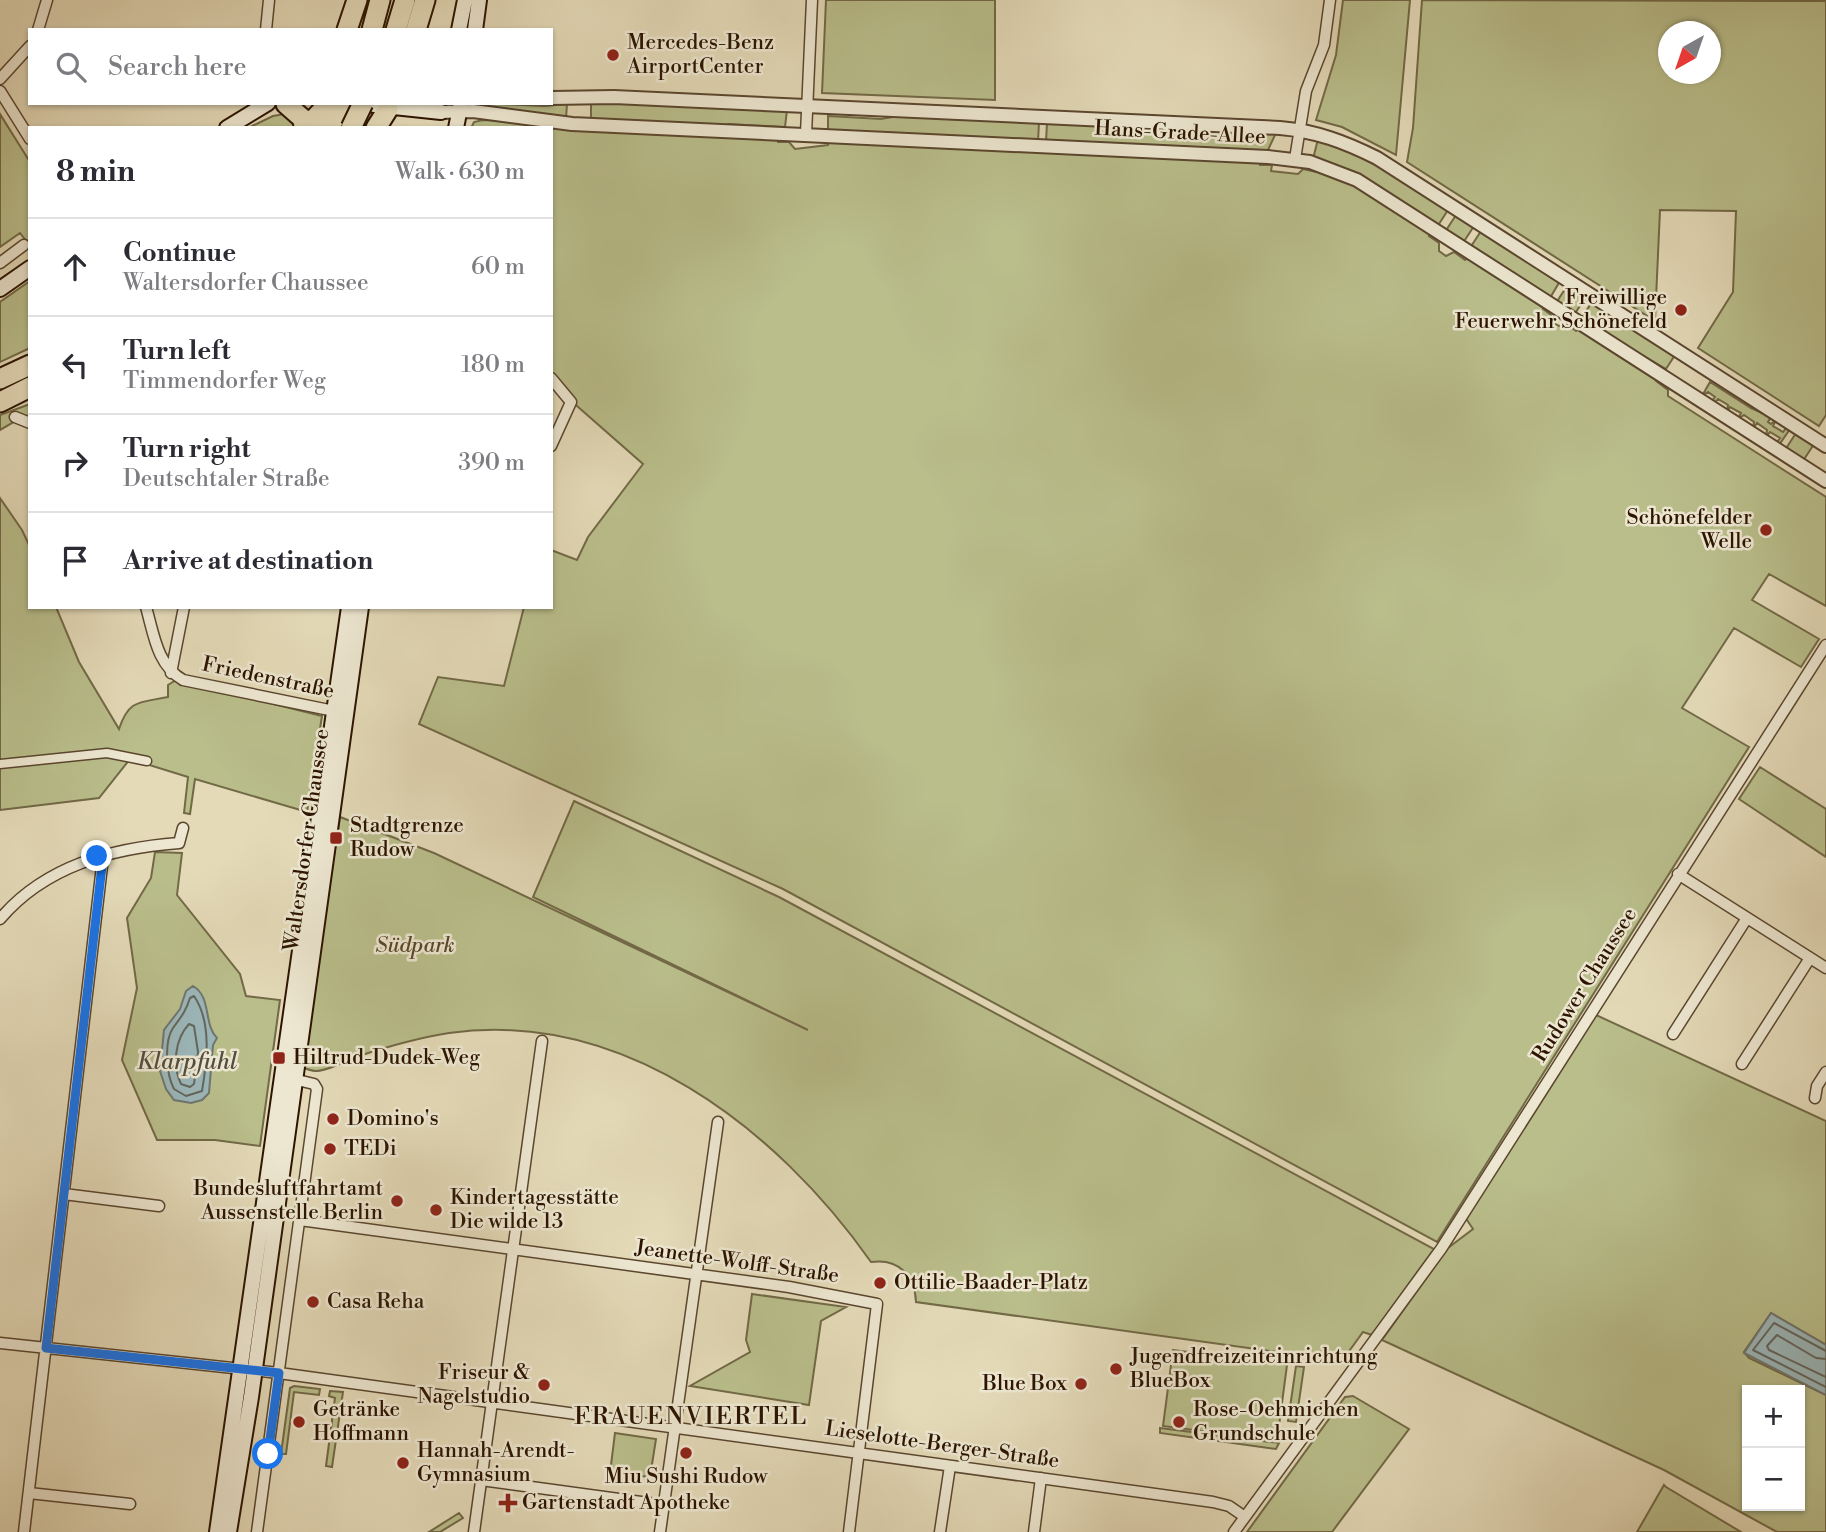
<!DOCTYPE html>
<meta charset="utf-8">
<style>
body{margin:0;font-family:"Libre Bodoni",serif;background:#f2f2f3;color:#2b2b33}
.controls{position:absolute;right:21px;bottom:21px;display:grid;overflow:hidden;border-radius:0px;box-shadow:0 2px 5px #0004}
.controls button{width:63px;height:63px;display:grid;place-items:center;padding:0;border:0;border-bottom:2px solid #e1e1e2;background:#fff;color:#2b2b33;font:35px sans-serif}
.compass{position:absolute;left:1658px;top:21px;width:63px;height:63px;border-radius:50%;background:#fff;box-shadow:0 2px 5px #0004;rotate:220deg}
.stop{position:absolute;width:21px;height:21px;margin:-16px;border:5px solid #1a73e8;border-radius:50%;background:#fff}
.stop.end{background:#1a73e8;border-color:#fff;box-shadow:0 2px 7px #0008}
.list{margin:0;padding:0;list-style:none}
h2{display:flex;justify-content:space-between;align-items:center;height:91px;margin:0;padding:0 28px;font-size:30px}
h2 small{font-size:23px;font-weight:400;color:#7c7c81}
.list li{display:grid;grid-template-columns:46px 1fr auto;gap:21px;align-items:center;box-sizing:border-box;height:98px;padding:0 28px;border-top:2px solid #e1e1e2}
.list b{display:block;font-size:26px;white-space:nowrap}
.list p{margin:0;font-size:23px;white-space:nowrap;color:#7c7c81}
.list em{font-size:23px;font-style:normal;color:#7c7c81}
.icon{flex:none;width:38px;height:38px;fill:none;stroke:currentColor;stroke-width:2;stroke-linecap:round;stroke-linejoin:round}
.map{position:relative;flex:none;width:1826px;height:1532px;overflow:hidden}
.search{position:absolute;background:#fff;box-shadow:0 2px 5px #0004;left:28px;top:28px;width:525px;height:77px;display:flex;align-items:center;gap:18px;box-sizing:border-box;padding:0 24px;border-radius:0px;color:#7c7c81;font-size:26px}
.panel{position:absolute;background:#fff;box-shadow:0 2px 5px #0004;left:28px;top:126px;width:525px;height:483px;border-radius:0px}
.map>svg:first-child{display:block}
.green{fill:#b9be8b;stroke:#726946;stroke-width:2;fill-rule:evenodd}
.water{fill:#9bb7ba;stroke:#6f7670;stroke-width:2}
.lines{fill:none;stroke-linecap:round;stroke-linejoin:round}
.shore{stroke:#64665d;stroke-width:2}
.pedestrian-casing{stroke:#5a462e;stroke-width:11}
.minor-casing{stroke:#5a462e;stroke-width:13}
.tertiary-casing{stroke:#5a462e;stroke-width:16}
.secondary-casing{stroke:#2c1400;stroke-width:18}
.motorway-casing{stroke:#2c1400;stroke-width:23}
.pedestrian{stroke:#ede7d1;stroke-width:8}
.minor{stroke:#ede7d1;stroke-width:10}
.tertiary{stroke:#ede7d1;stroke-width:12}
.secondary{stroke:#ede7d1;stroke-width:14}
.motorway{stroke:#e4dab8;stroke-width:19}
.motorway-bridge-casing{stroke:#2c1400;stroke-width:23;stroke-linecap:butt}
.motorway-bridge{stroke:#e4dab8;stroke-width:19}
.route{stroke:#1a73e8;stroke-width:9}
.poi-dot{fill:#8f2418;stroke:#ede7d1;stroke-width:2.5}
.labels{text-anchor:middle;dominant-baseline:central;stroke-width:5;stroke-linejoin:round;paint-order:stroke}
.poi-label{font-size:21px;fill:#2c1400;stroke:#ede7d1;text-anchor:start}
.street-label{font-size:21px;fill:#2c1400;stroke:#ede7d1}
.park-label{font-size:21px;font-style:italic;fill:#56472a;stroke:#ede7d1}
.water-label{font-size:23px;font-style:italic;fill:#534d41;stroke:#ede7d1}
.quarter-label{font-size:24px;letter-spacing:2px;fill:#2c1400;stroke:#ede7d1}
</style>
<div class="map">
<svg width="1826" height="1532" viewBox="0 0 1826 1532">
<rect width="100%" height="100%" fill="#e4dab8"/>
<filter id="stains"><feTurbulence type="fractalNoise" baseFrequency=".00286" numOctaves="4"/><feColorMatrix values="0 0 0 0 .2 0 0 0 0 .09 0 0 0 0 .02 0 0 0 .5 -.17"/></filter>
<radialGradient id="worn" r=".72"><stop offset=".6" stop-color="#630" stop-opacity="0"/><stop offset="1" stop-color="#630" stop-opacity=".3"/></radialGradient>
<path class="green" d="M826,0h169v100l-173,-7z
M1343,0h67l-14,155 -54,-28 -26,-7 20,-65z
M1422,0l404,1v414l-7,11 -121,-78 35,-56 3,-81 -76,-1 -5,111 -248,-159 6,-34zM1668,32h42v42h-42z
M479,103l65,3 23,-2 -1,14 -88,-11z
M591,103l6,-1 190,8 -2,17 -57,-3 -10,3 -127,-7z
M0,114l30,48v84l-10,-13 -20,14z
M284,114l15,14h-51l25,-12z
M828,116l53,3 17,-3 141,6 -1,20 -210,-10z
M483,120l39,1 49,9 207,9v3h11l6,7 33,-4 1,-4 431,20v4h12l-1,6 27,3 5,-5 14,3 1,-3 27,11 85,53 -1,3 10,7v8l7,5 8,-4 11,8 3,-3 76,49 -1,3 8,6v6l8,5 8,-2 9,7 3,-3 78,50 -1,3 12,9v6l158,101v109l-57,-32 -17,26 67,39 -18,28 -67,-39 -52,80 67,39 -312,495 -654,-353 -364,-165 19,-47 66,9 20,-79h27v-57l26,10 11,-23 55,-73 -66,-58 -26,-32v-246h-80l3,-6z
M1047,122l229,11 -9,19 -221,-10z
M1318,139c48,16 88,44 130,71l-11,17 -124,-68z
M1456,215l18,11 -11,17 -18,-11z
M1481,231l79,50 -10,17 -80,-50z
M30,281v67l-30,14v-60z
M1567,286l18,12 -11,17 -18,-12z
M1592,302l83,53 -9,14 -85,-50z
M1710,382l41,26 20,9 -3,5 3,2 5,-4 -3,6 10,6 4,-5 3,2 -11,16 -3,-1 4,-6 -10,-6 -4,5 1,-7 -10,-7 -4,6 1,-7 -10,-7 -6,4 3,-6 -11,-6 -3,5 1,-7 -10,-6 -4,5 -3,-2 4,-5 -7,-5 -6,4z
M30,404v14l-6,-2 -24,14v-15z
M1796,433l18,11 -11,17 -18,-11z
M0,498l22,32 8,17v60h26l23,55 40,67c10,-30 20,-26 49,-32v-12l8,-5 146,36 -15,96 -112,-33 -5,35 -6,-1 4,-36 -58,-18 -31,39 -99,12z
M1760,767l66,42v48l-87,-58z
M574,801l205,96 655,352 -62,86 -9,-3 -21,29 -426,-59c-1,-27 -18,-44 -45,-40 -95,-135 -249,-253 -422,-229 -32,5 -63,14 -93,24 -11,4 -28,14 -40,14 -5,0 -11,-3 -15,-4l39,-250 94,36 374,177 -275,-133z
M155,852l27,1 -5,42 63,79 6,22 34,4 -20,146 -45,-6h-58l-35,-80 15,-72 -10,-70 24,-40z
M1596,1015l230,106v224l-55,-32 -27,39 5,6 77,37v137h-49l-113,-62 -282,-130 66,-92 25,-19 -8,-12zM1747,1390h53v116h-53z
M752,1294l94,13 -25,14 -12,84 -119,-19 60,-34 -4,-12z
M1173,1350l114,15 -10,76 -114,-15z
M1296,1366l8,1 -8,55 -8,-1z
M294,1386l26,3 -1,6 -25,-3 -8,62h-5l9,-66z
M330,1391l13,1 -11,75 -6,-1 9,-68 -6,-2z
M1353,1396l56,33 -77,103h-85l98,-135z
M1160,1428l119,15 -3,6 -116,-16z
M615,1433l41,6 -6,38 -40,-4z
M1664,1485l2,2 75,45h-104z
M459,1513l4,5 -23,14h-11z"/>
<path class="water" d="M193,986c19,11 10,38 24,52l-4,7 -4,48 -7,7 -11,3 -17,-3 -8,-11 -6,-18 4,-41 16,-21 6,-18z
M1771,1313l55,32v50l-82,-42z"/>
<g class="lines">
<path class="shore" d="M194,996c18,26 13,66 8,95l-16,5 -12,-7c-8,-15 -10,-48 -1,-61 8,-11 13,-17 17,-30z
M189,1024l5,2 4,26 -4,32 -4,3 -9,-3c-9,-19 -6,-45 8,-60z
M1826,1351l-52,-28 -21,27 73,37
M1826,1359l-10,-1 -39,-23 -10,11 2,4 57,27"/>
<defs>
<path id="pedestrian" d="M0,764l107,-11 40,8"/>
<path id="minor" d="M38,30l9,-30
M266,30l3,-30
M0,79l30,-33
M0,91l30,48
M806,134l6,-134
M1295,159l11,-68 18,-46 6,-45
M0,263l24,-18
M551,378l20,24 -20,44
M15,417l15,6
M146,607c8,28 11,58 37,73l156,32
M171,673l13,-66
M1678,874l148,94
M0,919c45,-53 112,-71 179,-76l4,-15
M1673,1034l74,-116
M1742,1064l68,-106
M1815,1098l2,-12 9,-14
M64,1194l95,12
M300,1220l489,67 88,17 -28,228
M0,1343l279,30 934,129 16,4 16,11
M481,1480l182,25
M29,1493l101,11
M24,1532l78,-666 -5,-10
M257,1532l60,-443 -3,-5 -25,-6
M474,1532l68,-491
M660,1532l58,-410
M940,1532l10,-66
M1034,1532l7,-54
M1234,1532l207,-283 385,-604"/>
<path id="tertiary" d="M551,98l63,-1 666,31c36,3 65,14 97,30l449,288
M441,112l32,-1 99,13 696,33 42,5 47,18 469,301"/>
<path id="secondary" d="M459,30l6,-30
M475,30l4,-30
M356,103l85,9
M227,128l41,-25
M456,128l5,-25
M0,289l30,-21
M217,1532l132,-925
M229,1532l22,-135 110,-790"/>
<path id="motorway" d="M347,30l10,-30
M372,30l8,-30
M396,30l9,-30
M416,30l9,-30
M286,104l17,15 1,9
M306,128l23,-25
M329,128l14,-25
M376,128l12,-19
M0,379l30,-14
M0,402l30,-15"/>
</defs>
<use href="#pedestrian" class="pedestrian-casing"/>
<use href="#minor" class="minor-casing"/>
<use href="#tertiary" class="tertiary-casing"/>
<use href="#secondary" class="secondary-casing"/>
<use href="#motorway" class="motorway-casing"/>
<use href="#pedestrian" class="pedestrian"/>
<use href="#minor" class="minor"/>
<use href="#tertiary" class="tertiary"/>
<use href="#secondary" class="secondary"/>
<use href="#motorway" class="motorway"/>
<defs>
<path id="motorway-bridge" d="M351,128l12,-25"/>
</defs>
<use href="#motorway-bridge" class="motorway-bridge-casing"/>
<use href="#motorway-bridge" class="motorway-bridge"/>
</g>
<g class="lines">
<path class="route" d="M97,856l5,10 -56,482 233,25 -11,81"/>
</g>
<g class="poi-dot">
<circle cx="613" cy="55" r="7"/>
<circle cx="1681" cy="310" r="7"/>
<circle cx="1766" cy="530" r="7"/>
<rect x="329" y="831" width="14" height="14" rx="3.5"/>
<rect x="272" y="1051" width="14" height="14" rx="3.5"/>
<circle cx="333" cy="1119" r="7"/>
<circle cx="330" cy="1149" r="7"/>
<circle cx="397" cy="1201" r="7"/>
<circle cx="436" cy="1210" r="7"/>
<circle cx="880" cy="1283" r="7"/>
<circle cx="313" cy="1302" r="7"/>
<circle cx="1116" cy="1369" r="7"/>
<circle cx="1081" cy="1384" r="7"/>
<circle cx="544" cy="1385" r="7"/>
<circle cx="299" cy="1422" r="7"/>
<circle cx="1179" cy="1422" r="7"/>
<circle cx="686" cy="1453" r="7"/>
<circle cx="403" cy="1463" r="7"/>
<path d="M504.5 1492.5h7v7h7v7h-7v7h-7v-7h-7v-7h7z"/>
</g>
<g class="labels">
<g class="poi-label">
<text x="627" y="43">Mercedes-Benz<tspan x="627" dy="24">AirportCenter</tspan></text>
<text x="1667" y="298" text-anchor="end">Freiwillige<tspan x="1667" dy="24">Feuerwehr Schönefeld</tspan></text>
<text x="1752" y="518" text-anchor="end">Schönefelder<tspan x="1752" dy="24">Welle</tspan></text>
<text x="350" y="826">Stadtgrenze<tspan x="350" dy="24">Rudow</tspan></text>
<text x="293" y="1058">Hiltrud-Dudek-Weg</text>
<text x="347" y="1119">Domino's</text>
<text x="344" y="1149">TEDi</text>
<text x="383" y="1189" text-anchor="end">Bundesluftfahrtamt<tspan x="383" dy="24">Aussenstelle Berlin</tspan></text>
<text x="450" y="1198">Kindertagesstätte<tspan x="450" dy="24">Die wilde 13</tspan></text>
<text x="894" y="1283">Ottilie-Baader-Platz</text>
<text x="327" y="1302">Casa Reha</text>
<text x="1130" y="1357">Jugendfreizeiteinrichtung<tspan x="1130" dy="24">BlueBox</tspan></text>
<text x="530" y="1373" text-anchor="end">Friseur &amp;<tspan x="530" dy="24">Nagelstudio</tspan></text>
<text x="1067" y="1384" text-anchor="end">Blue Box</text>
<text x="313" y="1410">Getränke<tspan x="313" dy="24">Hoffmann</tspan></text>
<text x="1193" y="1410">Rose-Oehmichen<tspan x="1193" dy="24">Grundschule</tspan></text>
<text x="417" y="1451">Hannah-Arendt-<tspan x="417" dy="24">Gymnasium</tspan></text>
<text x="686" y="1477" text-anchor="middle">Miu Sushi Rudow</text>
<text x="522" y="1503">Gartenstadt Apotheke</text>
</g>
<g class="street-label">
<text transform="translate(1180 133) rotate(3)">Hans-Grade-Allee</text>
<text transform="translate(268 678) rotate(12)">Friedenstraße</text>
<text transform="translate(307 840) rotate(-82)">Waltersdorfer Chaussee</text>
<text transform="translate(1585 985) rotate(-58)">Rudower Chaussee</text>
<text transform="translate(737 1262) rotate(8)">Jeanette-Wolff-Straße</text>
<text transform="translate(942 1445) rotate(8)">Lieselotte-Berger-Straße</text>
</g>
<g class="park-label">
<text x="415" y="946">Südpark</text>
</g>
<g class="water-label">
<text x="187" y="1062">Klarpfuhl</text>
</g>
<g class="quarter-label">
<text x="691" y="1417">FRAUENVIERTEL</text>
</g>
</g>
<rect width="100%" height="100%" filter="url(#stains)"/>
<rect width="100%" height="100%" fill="url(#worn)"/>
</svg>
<div class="controls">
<button>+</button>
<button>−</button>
</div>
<svg class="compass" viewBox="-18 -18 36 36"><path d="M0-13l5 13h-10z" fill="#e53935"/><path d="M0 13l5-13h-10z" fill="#7c7c81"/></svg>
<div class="stop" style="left:268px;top:1454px"></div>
<div class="stop end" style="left:97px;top:856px"></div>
<div class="search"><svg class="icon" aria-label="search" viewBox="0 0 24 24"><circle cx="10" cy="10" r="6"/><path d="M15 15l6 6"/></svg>Search here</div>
<section class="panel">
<h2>8 min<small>Walk · 630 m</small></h2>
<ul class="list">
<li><svg class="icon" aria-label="ahead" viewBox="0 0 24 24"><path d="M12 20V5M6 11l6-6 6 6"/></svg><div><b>Continue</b><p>Waltersdorfer Chaussee</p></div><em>60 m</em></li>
<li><svg class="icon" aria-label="left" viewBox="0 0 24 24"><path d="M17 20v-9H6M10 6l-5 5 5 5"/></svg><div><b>Turn left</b><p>Timmendorfer Weg</p></div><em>180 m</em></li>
<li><svg class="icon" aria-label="right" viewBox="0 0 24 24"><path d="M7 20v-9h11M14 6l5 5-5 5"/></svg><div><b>Turn right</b><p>Deutschtaler Straße</p></div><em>390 m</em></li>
<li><svg class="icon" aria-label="arrive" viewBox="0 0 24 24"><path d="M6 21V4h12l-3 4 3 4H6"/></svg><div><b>Arrive at destination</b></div></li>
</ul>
</section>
</div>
